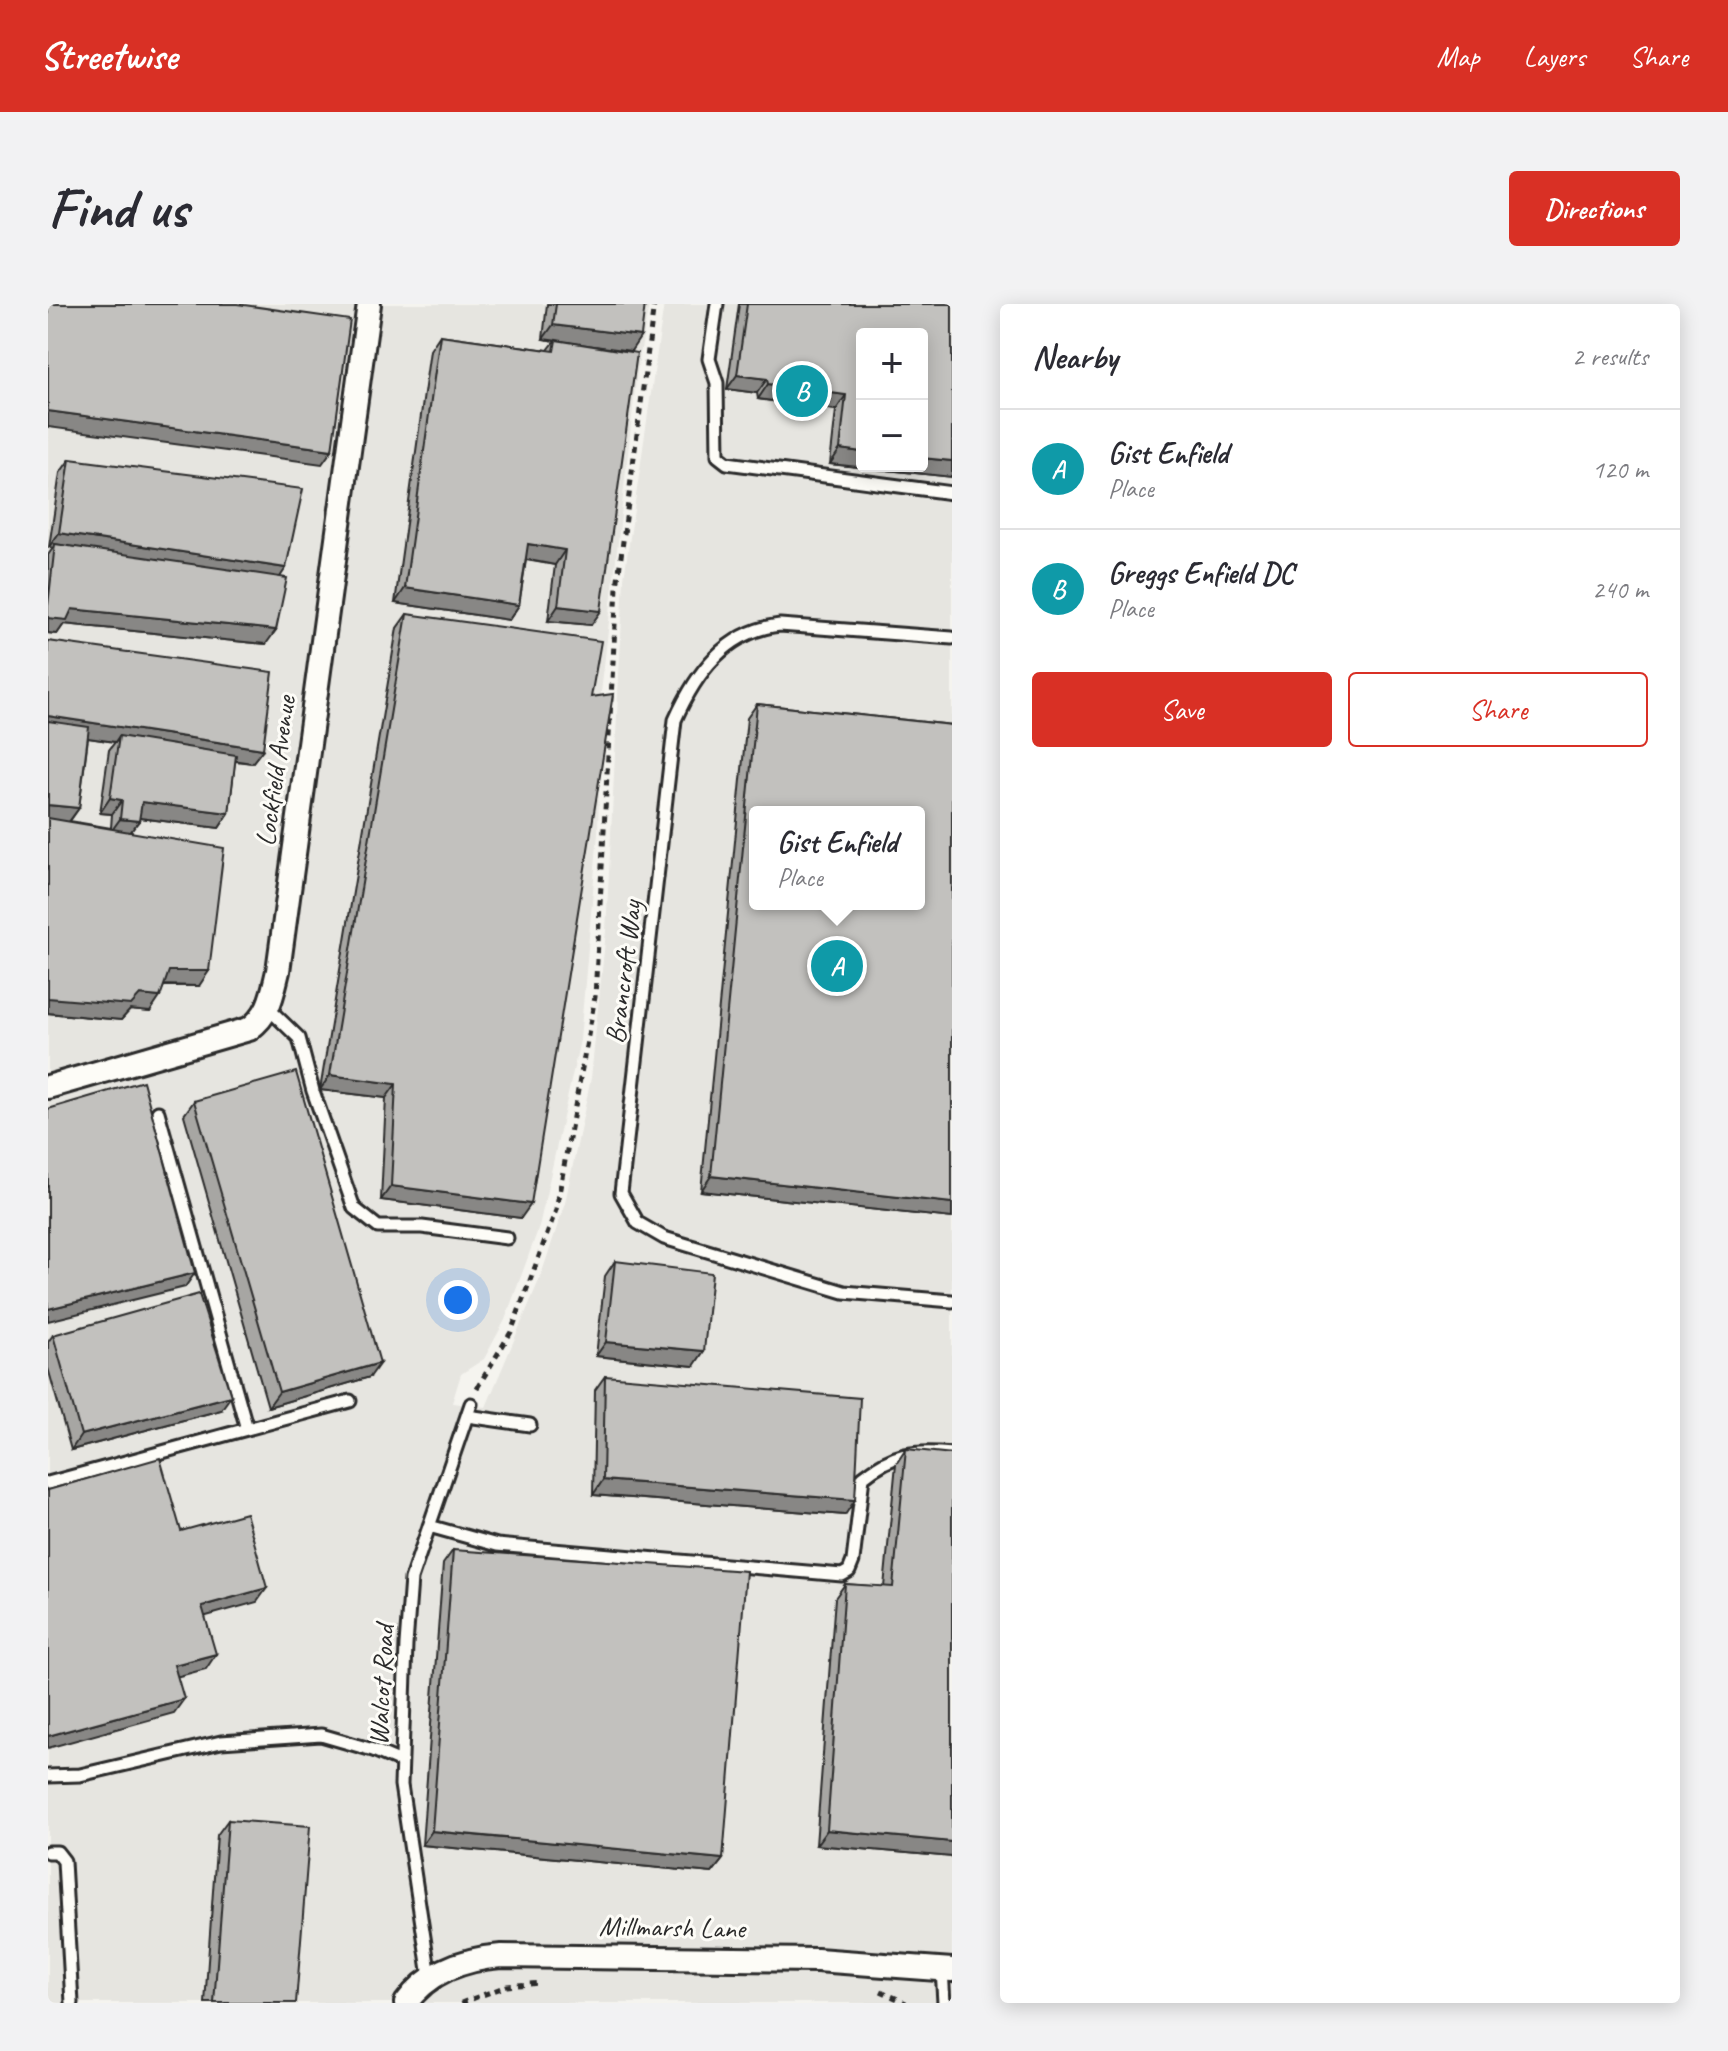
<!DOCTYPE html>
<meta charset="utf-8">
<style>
body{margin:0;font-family:Caveat,sans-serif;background:#f2f2f3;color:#2b2b33}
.controls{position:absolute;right:24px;top:24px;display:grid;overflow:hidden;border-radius:8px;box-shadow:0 4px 20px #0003}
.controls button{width:72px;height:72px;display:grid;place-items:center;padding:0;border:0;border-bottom:2px solid #e1e1e2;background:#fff;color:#2b2b33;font:40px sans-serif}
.you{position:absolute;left:410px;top:996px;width:28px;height:28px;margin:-20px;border:6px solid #fff;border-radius:50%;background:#1a73e8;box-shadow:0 0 0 12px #1a73e833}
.badge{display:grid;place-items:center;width:52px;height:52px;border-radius:50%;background:#d93025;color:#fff;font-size:26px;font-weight:700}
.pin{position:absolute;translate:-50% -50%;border:4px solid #fff;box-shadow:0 2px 8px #0006}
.popup{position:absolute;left:701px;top:502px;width:176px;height:104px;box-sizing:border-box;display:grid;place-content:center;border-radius:8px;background:#fff;filter:drop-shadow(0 2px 6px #0005);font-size:26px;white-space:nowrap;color:#7c7c81}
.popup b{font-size:30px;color:#2b2b33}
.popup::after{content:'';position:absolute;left:50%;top:100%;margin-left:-16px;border:16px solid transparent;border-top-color:#fff}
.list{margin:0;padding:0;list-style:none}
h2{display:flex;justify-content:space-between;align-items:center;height:104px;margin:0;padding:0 32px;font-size:34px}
h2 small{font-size:26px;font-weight:400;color:#7c7c81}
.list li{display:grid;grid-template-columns:52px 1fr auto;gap:24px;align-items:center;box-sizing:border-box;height:120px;padding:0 32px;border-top:2px solid #e1e1e2}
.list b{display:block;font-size:30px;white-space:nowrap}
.list p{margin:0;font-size:26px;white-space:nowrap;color:#7c7c81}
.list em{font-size:26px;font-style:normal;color:#7c7c81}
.actions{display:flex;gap:16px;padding:24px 32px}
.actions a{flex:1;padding:18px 0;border:2px solid #d93025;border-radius:8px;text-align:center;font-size:28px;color:#d93025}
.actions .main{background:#d93025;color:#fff}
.map{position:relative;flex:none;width:904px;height:1699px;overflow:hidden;border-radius:8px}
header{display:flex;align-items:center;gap:48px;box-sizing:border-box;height:112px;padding:0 40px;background:#d93025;color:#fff}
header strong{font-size:38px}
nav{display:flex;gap:44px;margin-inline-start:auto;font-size:28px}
.intro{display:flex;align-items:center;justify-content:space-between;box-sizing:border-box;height:192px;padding:0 48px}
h1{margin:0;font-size:56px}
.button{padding:20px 36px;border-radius:8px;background:#d93025;color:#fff;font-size:28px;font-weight:700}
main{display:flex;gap:48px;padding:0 48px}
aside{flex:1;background:#fff;border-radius:8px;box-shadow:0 4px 20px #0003}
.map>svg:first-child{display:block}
.built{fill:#e6e5e0;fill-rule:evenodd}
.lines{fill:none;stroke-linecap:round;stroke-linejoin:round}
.service-casing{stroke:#2b2b2b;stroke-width:17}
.minor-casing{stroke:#2b2b2b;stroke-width:28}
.path{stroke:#2b2b2b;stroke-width:5;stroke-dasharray:6 6;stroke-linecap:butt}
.service{stroke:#fdfcf7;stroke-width:11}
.minor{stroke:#fdfcf7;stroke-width:22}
.wall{fill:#a7a6a3;stroke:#2b2b2b;stroke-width:2;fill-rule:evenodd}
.shaded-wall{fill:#888785;stroke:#2b2b2b;stroke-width:2}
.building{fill:#c2c1be;stroke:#2b2b2b;stroke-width:2;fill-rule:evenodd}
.labels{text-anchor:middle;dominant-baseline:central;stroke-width:6;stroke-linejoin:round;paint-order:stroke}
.street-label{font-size:28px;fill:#2b2b2b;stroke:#fdfcf7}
</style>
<header>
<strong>Streetwise</strong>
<nav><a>Map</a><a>Layers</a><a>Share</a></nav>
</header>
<div class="intro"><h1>Find us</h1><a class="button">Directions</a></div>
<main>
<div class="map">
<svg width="904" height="1699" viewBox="0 0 904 1699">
<rect width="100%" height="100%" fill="#f5f4ef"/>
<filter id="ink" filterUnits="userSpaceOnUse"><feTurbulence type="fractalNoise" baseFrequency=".0125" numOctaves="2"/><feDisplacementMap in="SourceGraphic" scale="16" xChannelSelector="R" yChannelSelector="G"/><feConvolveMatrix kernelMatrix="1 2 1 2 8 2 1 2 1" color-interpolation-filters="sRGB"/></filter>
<g filter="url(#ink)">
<path class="built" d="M0,0h601l-12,68 -36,321 -3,140 -18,207 -41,187 -34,93 -21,39 -23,15 -9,29 34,4 54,-129 25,-75 26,-125 15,-147 18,-353 40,-274h288v1699h-904zM814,30h60v132h-60zM707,508h164v92h-164z"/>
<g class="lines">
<defs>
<path id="service" d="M669,0l-8,55 8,24 1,73 9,7 225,30
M904,334l-172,-13c-54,6 -84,48 -105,95l-54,473 17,30 26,15 180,54 108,9
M221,705l30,29 14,53 41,117 24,19h44l85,11
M110,808l89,317
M419,1112l63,9
M0,1179l302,-82
M381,1222l68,19 345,30 7,-4 4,-10 10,-84c30,-24 51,-27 89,-23
M0,1472l32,-1 141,-33 100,-7 52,15 28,12
M0,1548h9l7,9 8,142
M894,1665l2,34
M382,1673l-29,-192 5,-140 5,-66 60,-175"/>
<path id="minor" d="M0,783l201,-58c21,-15 23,-34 29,-58l91,-667
M358,1699c23,-32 57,-44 95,-47l316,4 135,10"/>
</defs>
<use href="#service" class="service-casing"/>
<use href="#minor" class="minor-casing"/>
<path class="path" d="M429,1084l34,-56 45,-122 39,-213 22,-410 37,-283
M833,1687l25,12
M413,1699l46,-17 33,-3"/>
<use href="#service" class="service"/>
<use href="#minor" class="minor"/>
</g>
<path class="wall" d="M499,0h98l-14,47 -48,-6 8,280 -43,-4 7,-56 -29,-5 -7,45 -10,15 -114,-17 35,-253 10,-15 108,15 7,-9 -12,-2z
M691,0h213v173l-122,-13 6,-54 -78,-11 -1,-6 -30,-4z
M22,155l210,118 -14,67 -202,-20 -7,10 -9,-1v-78l5,-7 -4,-1 11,-74z
M359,310l184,83 -70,521 -140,-18 5,-102 -66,-8 77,-462z
M0,337l215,108 -11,14 -17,-2 -6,52 -10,15 -80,-10 -8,14 68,154h-35l-14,26 -20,-2 -9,10 -73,-7zM40,434l27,4 -6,8 -9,63 12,1 -1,14 -41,-7 9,-13z
M709,400l195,21v493l-251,-27 46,-473z
M146,797l176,276 -102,30 -84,-292z
M567,957l79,105 -98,-10 9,-80z
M5,1031l168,75 -150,40 -23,-82v-26z
M557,1072l240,139 -252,-20 2,-105z
M858,1145l46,408 -136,-12 19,-247 10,-14 39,3 12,-123z
M405,1246l270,309 -11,14 -290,-28 21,-281z
M180,1516l68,183h-91l12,-168z"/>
<path class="shaded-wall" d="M505,21l88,11 -10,15 -88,-12z
M689,71l30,4 -10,14 -30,-4z
M720,80l78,11 -10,15 -78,-11z
M0,107l284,39 -10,14 -274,-37z
M792,145l22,3v14h60v-8l30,3v16l-122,-13z
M11,229l227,35 -10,15 -221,-39 -2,4 -4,-1z
M480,240l37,6 -10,15 -37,-7z
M357,284l114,17 -10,15 -114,-17z
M510,302l43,5 -10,14 -43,-4z
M24,305l204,21 -10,14 -202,-20 -7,10 -9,-1v-15z
M0,412l215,33 -11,14 -134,-20 1,-7 -4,6 -67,-10z
M62,494l12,2 -10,14 -12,-1z
M94,498l87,11 -10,15 -87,-11z
M0,501l31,3 -11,15 -20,-2z
M72,515l19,2 -11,14 -18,-2z
M121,667h40l-10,15 -40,-1z
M92,691l20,2 -10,15 -20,-2 -9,10 -73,-7v-15z
M282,771l66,9 -10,14 -66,-8z
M663,872l241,27v15l-251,-27z
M343,882l140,18 -10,14 -140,-18z
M147,969l-10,14 -137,34v-12z
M558,1038l98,9 -10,15 -98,-10z
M332,1059l-10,14 -102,30 11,-15z
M183,1092l-10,14 -150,40 10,-15z
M555,1176l252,20 -10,15 -252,-20z
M219,1284l-10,14 -65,18 10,-14z
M168,1350l-10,15 -42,11 10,-15z
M136,1395l-10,14 -126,35v-12z
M779,1526l125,12v15l-136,-12z
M384,1527l291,28 -11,14 -290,-28z"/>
<path class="building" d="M0,0h189l113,16 -18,130 -284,-39z
M508,0h89l-4,32 -88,-11z
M699,0h205v157l-30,-3v-124h-60v118l-22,-3 6,-54 -78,-11 -1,-5 -30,-4z
M392,31l114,16 2,-11 81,13 -36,258 -43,-5 7,-56 -37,-6 -9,61 -114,-17z
M22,155l233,30 -17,79 -227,-35z
M7,240l232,34 -11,52 -204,-21 -5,11 -19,-2v-12z
M359,310l194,27 -10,56 22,-3 -82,510 -140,-18 5,-102 -66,-9z
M0,337l225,31 -10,77 -215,-33z
M709,400l195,21v478l-241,-27zM707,508h164v92h-164z
M0,417l41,6 -10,81 -31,-3z
M71,432l117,19 -7,58 -87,-11 -3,19 -19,-2 2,-19 -12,-2z
M0,514l176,30 -15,123h-40l-9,26 -20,-2 -9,10 -83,-7z
M248,768l84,291 -101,29 -85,-291z
M95,777l52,192 -147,36v-200z
M567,957l97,12 -8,78 -98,-9z
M151,990l32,102 -150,39 -28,-100z
M557,1072l255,22 -5,102 -252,-20z
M858,1145l46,5v388l-125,-12 18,-246 48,3z
M112,1154l21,73 65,-18 21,75 -65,18 14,48 -42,11 10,34 -136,37v-246z
M405,1246l293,21 -23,288 -291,-28z
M180,1516l82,6 -14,177h-82z"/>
</g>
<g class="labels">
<g class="street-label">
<text transform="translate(227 467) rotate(-82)">Lockfield Avenue</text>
<text transform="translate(575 668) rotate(-83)">Brancroft Way</text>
<text transform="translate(333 1381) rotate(-87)">Walcot Road</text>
<text transform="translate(624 1623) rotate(1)">Millmarsh Lane</text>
</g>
</g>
</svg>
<div class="controls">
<button>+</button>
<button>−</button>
</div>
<div class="you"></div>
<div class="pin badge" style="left:789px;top:662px;background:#0f9aa8">A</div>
<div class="popup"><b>Gist Enfield</b>Place</div>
<div class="pin badge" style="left:754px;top:87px;background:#0f9aa8">B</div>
</div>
<aside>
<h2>Nearby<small>2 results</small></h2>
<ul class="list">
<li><span class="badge" style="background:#0f9aa8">A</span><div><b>Gist Enfield</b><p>Place</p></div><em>120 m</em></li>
<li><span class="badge" style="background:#0f9aa8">B</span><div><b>Greggs Enfield DC</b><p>Place</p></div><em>240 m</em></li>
</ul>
<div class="actions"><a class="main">Save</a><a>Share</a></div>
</aside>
</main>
